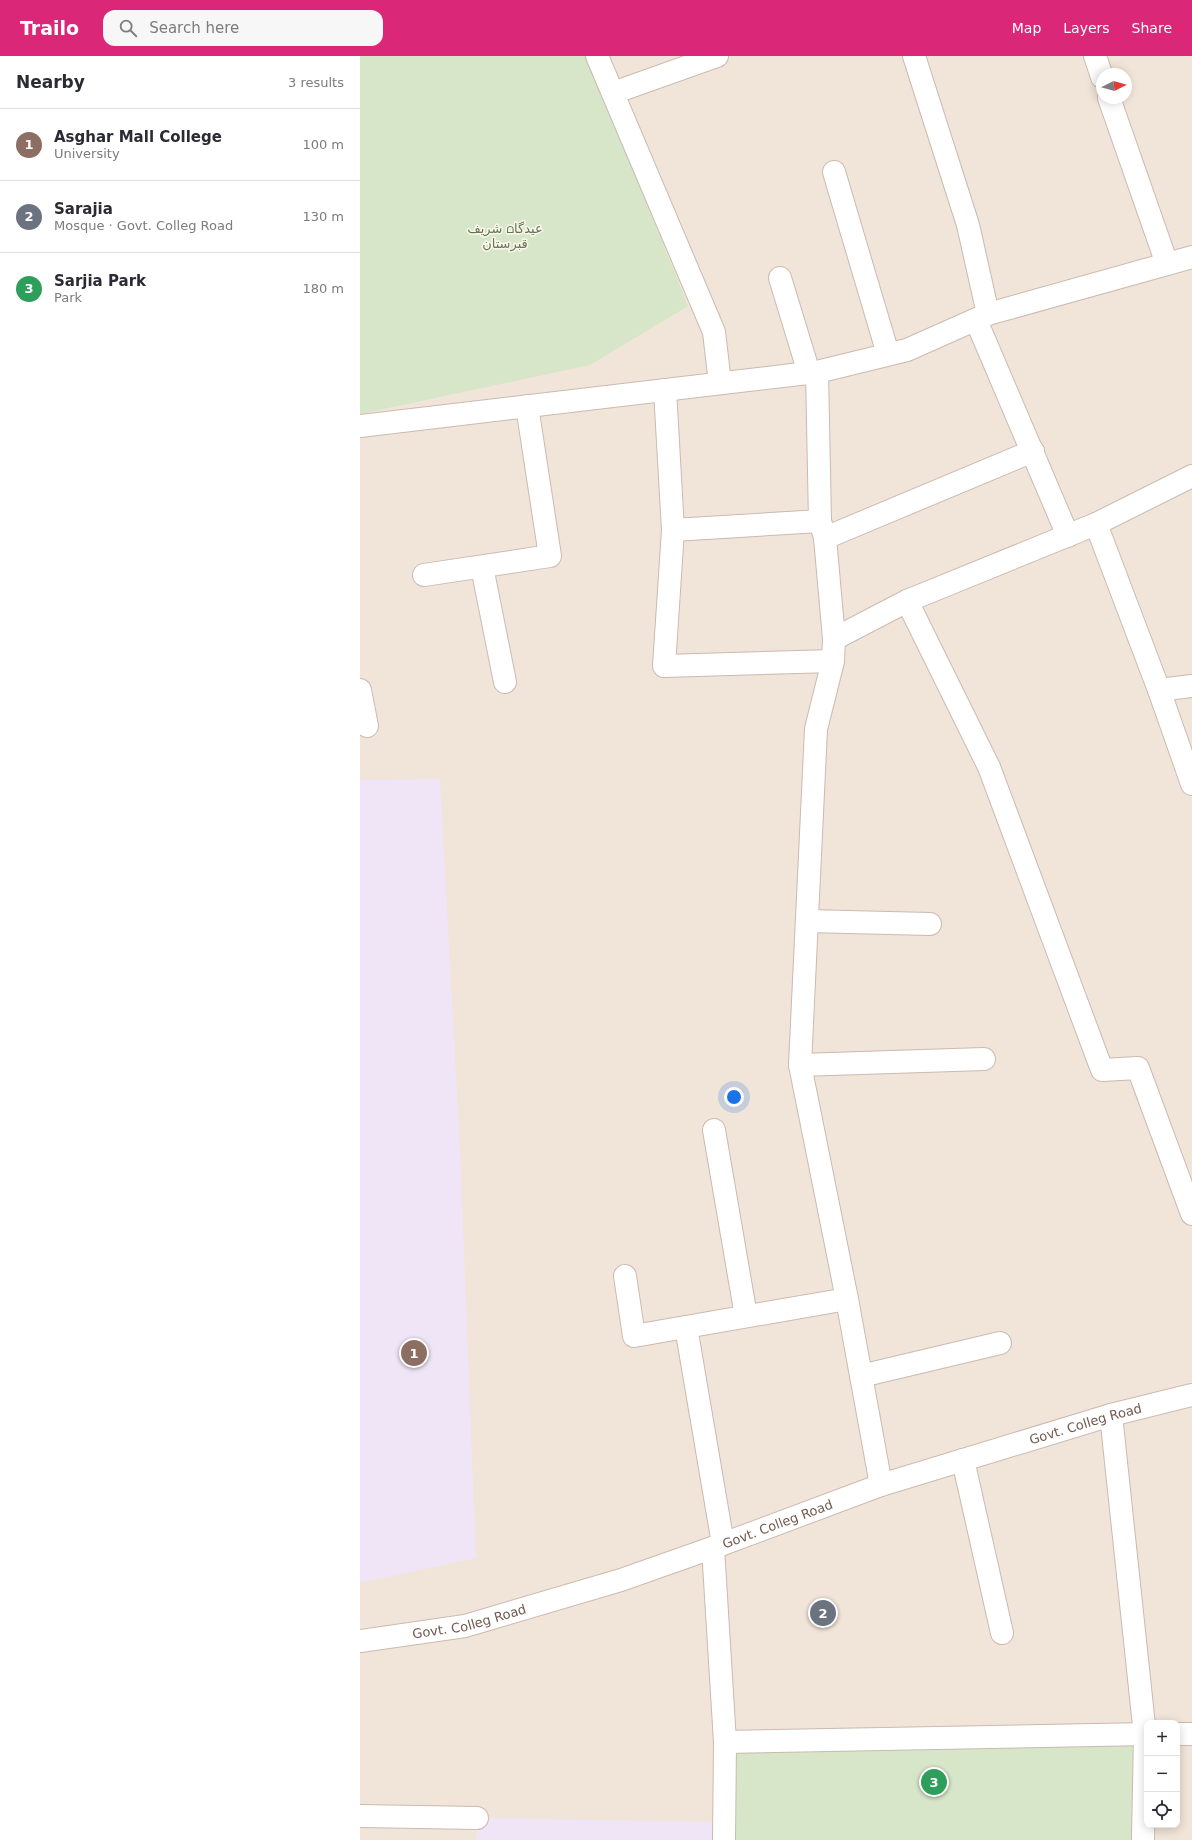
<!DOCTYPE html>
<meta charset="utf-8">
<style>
body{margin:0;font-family:"DejaVu Sans",Cairo,sans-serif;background:#f7f7f7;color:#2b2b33}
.controls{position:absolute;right:12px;bottom:12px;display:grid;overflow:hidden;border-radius:8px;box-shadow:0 2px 10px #0003}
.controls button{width:36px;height:36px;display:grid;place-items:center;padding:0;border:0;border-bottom:1px solid #e1e1e2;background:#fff;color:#2b2b33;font:20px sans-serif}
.compass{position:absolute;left:736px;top:12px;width:36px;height:36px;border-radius:50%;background:#fff;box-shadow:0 2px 10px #0003;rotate:85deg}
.you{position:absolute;left:374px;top:1041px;width:14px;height:14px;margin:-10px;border:3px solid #fff;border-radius:50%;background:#1a73e8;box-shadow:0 0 0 6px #1a73e833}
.badge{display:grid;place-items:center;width:26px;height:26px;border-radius:50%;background:#db2777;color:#fff;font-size:13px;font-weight:700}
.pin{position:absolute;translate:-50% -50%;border:2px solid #fff;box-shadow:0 1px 4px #0006}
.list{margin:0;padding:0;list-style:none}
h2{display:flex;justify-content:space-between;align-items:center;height:52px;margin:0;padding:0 16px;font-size:17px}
h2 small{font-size:13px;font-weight:400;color:#7c7c81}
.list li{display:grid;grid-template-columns:26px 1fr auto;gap:12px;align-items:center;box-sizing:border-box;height:72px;padding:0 16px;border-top:1px solid #e1e1e2}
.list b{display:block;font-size:15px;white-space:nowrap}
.list p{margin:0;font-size:13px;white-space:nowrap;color:#7c7c81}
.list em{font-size:13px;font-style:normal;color:#7c7c81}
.icon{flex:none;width:22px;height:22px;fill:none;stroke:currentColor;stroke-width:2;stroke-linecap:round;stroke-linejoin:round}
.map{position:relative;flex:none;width:832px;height:1784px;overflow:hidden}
header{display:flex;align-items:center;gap:24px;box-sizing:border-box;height:56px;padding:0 20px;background:#db2777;color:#fff}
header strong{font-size:19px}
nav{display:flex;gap:22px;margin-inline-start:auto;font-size:14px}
.search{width:280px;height:36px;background:#f7f7f7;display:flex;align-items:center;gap:10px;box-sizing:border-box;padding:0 14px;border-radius:12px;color:#7c7c81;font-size:15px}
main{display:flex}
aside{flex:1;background:#fff}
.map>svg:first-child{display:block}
.residential{fill:#f1e4d8;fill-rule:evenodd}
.education{fill:#efe5f6}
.green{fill:#d7e6c9}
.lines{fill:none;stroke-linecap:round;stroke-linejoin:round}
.minor-casing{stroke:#cbbab0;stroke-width:24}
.minor{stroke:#fff;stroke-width:22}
.labels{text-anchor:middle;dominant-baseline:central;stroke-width:3;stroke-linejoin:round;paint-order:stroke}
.park-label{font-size:13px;fill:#5d7a4c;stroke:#fdf6ef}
.street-label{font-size:13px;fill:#715950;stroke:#fdf6ef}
</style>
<header>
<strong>Trailo</strong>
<div class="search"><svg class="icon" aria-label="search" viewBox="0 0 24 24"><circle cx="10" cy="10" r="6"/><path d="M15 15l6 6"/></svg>Search here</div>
<nav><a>Map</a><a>Layers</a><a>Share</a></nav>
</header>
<main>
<aside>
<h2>Nearby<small>3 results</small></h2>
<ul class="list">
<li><span class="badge" style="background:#8d6e63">1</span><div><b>Asghar Mall College</b><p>University</p></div><em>100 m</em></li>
<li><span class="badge" style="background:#6b7280">2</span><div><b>Sarajia</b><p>Mosque · Govt. Colleg Road</p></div><em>130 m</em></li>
<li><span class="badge" style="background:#2e9e5b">3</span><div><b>Sarjia Park</b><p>Park</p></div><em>180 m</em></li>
</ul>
</aside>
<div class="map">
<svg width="832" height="1784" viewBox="0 0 832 1784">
<rect width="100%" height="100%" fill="#faf2e9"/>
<path class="residential" d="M0,0h832v1784h-832zM742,18h24v24h-24zM787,1667h30v102h-30z"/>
<path class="education" d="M80,723l20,369 16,410 -116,25v-803z
M117,1762l247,4v18h-248z"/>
<path class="green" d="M0,0h228l100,250 -98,59 -230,49z
M785,1679l-2,105h-419l1,-98z"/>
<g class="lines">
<defs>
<g id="minor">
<path d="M237,0l117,276 6,51"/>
<path d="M554,0l54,169 20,89"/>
<path d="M735,0l7,21"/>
<path d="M253,37l104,-37"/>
<path d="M749,42l58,166"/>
<path d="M474,116l54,182"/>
<path d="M420,222l29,95"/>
<path d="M616,264l92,216"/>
<path d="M457,316l3,149 5,17 9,101 -1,22 -17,68 -16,336 47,234 34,186"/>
<path d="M305,334l8,140 147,-9"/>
<path d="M0,370l457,-54 90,-22 81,-36 204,-57"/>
<path d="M736,468l63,166 33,94"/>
<path d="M313,474l-9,136 169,-5"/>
<path d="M465,482l208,-87"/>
<path d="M122,511l23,115"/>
<path d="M64,519l126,-19 -23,-150"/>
<path d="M547,545l82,166 113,303 36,-2 54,146"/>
<path d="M474,583l73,-38 189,-77 96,-48"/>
<path d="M0,634l7,36"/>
<path d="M799,634l33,-4"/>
<path d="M447,865l123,3"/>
<path d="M440,1009l184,-6"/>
<path d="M354,1074l32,186"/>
<path d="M265,1220l9,60 213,-37"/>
<path d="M326,1271l37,217"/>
<path d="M501,1320l139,-33"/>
<path d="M751,1359l34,320 -2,105"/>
<path d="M603,1404l39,173"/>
<path d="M353,1492l12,194 -1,98"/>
<path id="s1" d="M0,1585l105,-15 156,-46 102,-36 158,-59 230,-70 81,-20"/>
<path d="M817,1678h15"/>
<path d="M365,1686l422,-8"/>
<path d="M0,1760l117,2"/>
</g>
</defs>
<use href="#minor" class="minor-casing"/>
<use href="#minor" class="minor"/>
</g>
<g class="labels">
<g class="park-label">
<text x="145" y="172">عیدگاہ شریف<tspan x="145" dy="15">قبرستان</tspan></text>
</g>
<g class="street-label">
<text stroke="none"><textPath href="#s1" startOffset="759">Govt. Colleg Road</textPath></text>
<text stroke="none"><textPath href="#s1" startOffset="435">Govt. Colleg Road</textPath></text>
<text stroke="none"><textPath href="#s1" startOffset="111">Govt. Colleg Road</textPath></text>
</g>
</g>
</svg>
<div class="controls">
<button>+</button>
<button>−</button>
<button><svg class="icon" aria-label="locate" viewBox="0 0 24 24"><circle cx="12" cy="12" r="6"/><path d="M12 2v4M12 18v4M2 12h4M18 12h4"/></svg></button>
</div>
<svg class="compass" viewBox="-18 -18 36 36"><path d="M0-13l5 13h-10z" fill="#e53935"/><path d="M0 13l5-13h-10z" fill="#7c7c81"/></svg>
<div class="you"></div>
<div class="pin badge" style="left:54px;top:1297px;background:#8d6e63">1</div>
<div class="pin badge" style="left:463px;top:1557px;background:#6b7280">2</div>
<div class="pin badge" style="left:574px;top:1726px;background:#2e9e5b">3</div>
</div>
</main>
